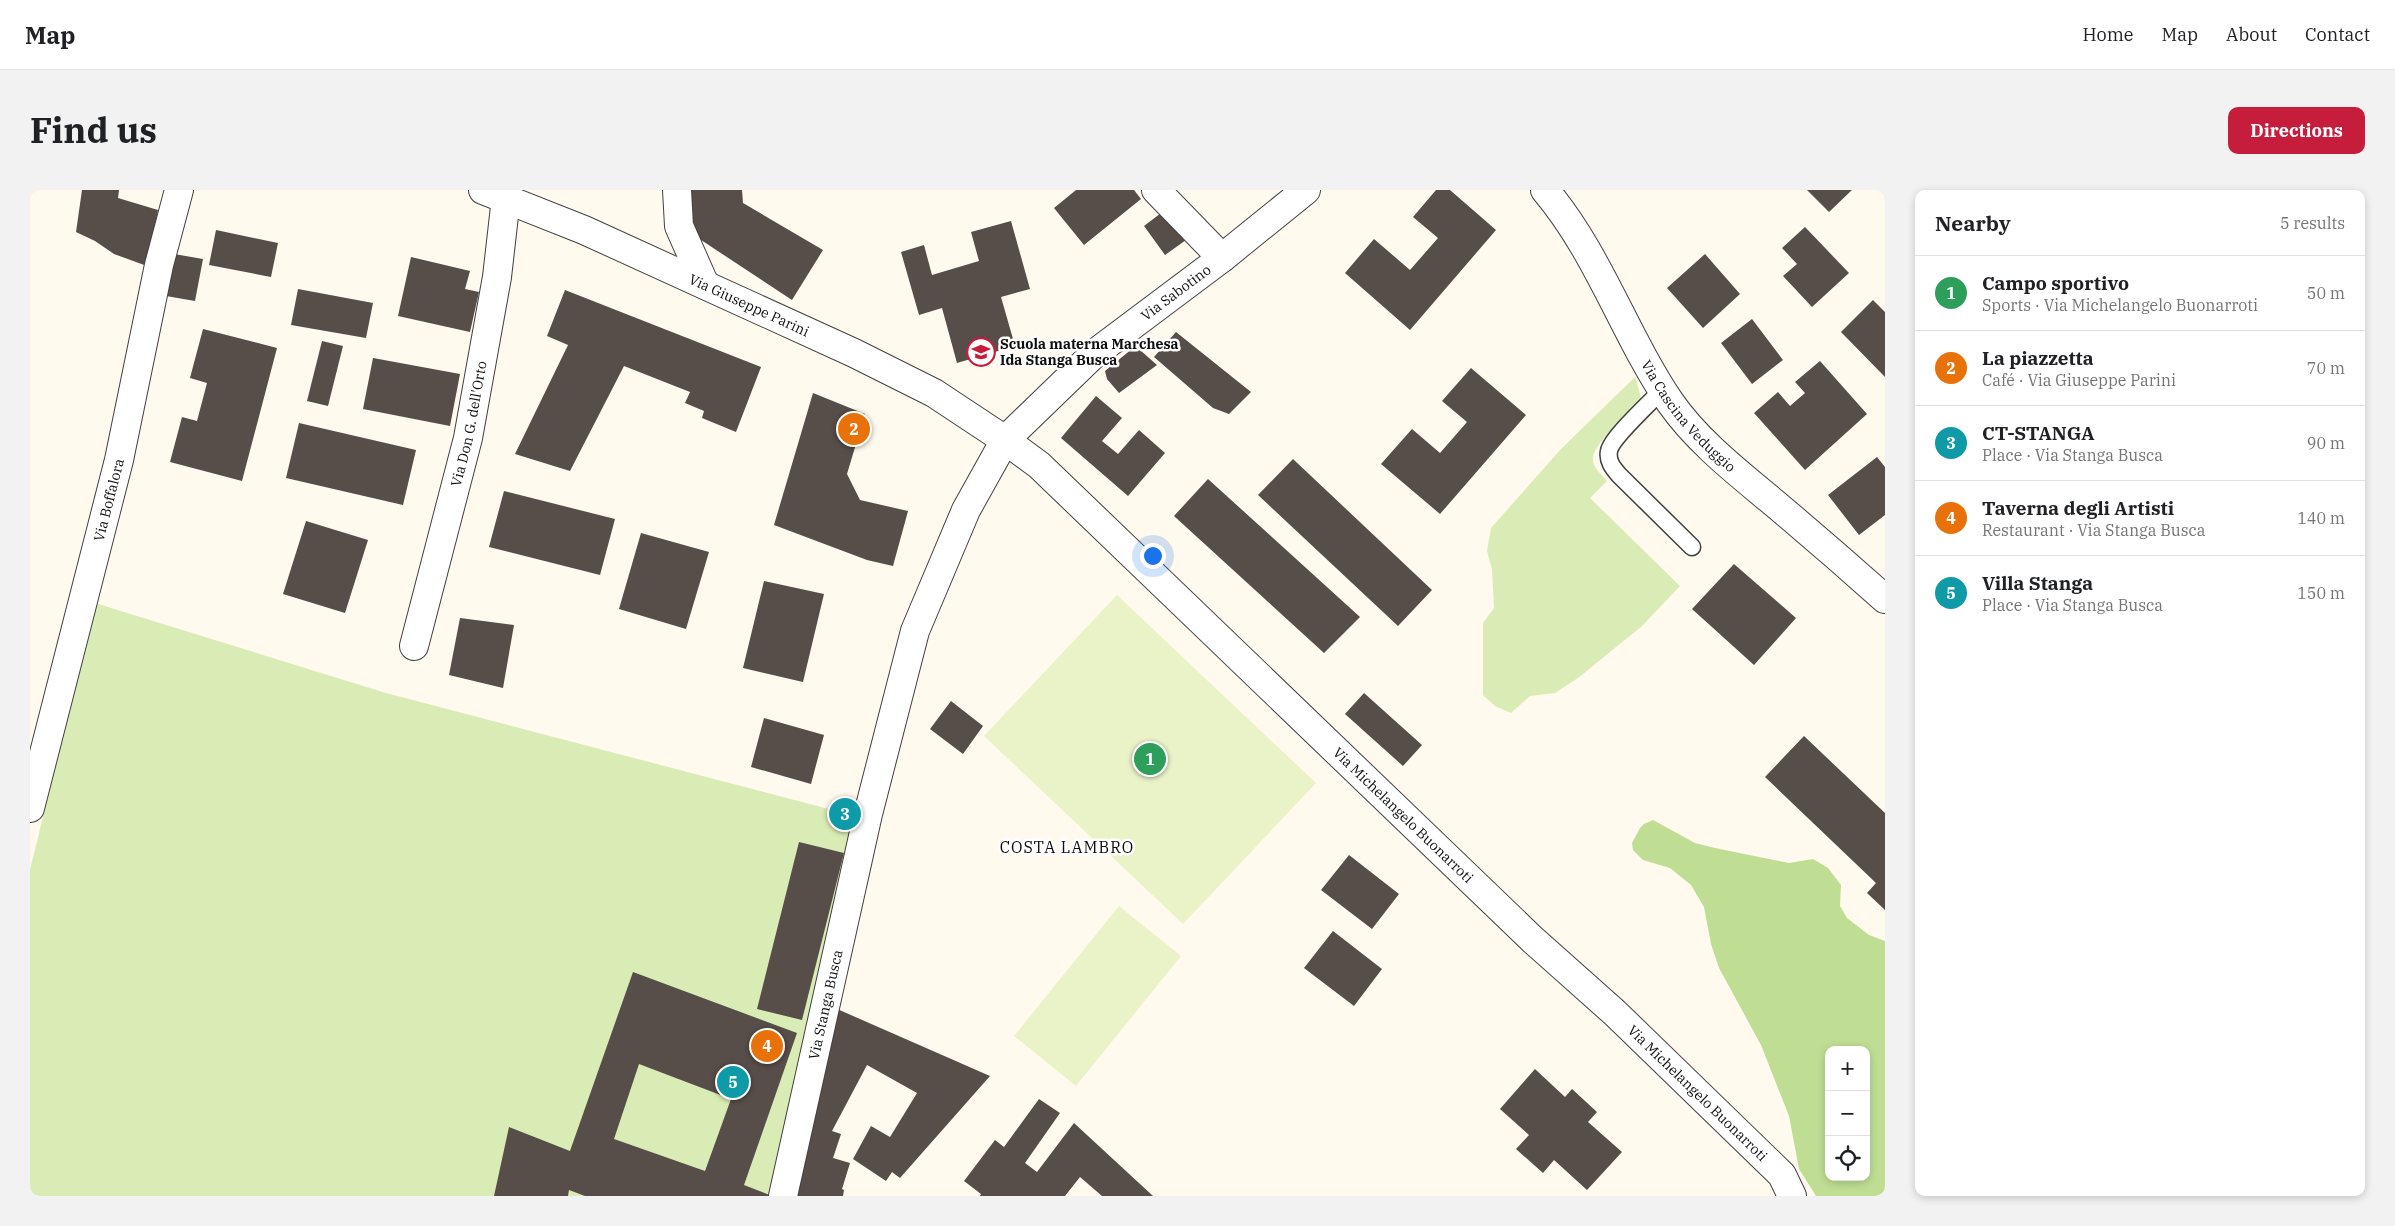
<!DOCTYPE html>
<meta charset="utf-8">
<style>
body{margin:0;font-family:"IBM Plex Serif",serif;background:#f2f2f2;color:#202124}
.controls{position:absolute;right:15px;bottom:15px;display:grid;overflow:hidden;border-radius:10px;box-shadow:0 2px 8px #0003}
.controls button{width:45px;height:45px;display:grid;place-items:center;padding:0;border:0;border-bottom:1px solid #e0e0e0;background:#fff;color:#202124;font:25px sans-serif}
.you{position:absolute;left:1122px;top:365px;width:18px;height:18px;margin:-12px;border:4px solid #fff;border-radius:50%;background:#1a73e8;box-shadow:0 0 0 8px #1a73e833}
.badge{display:grid;place-items:center;width:32px;height:32px;border-radius:50%;background:#c71d3d;color:#fff;font-size:16px;font-weight:700}
.pin{position:absolute;translate:-50% -50%;border:2px solid #fff;box-shadow:0 1px 5px #0006}
.list{margin:0;padding:0;list-style:none}
h2{display:flex;justify-content:space-between;align-items:center;height:65px;margin:0;padding:0 20px;font-size:21px}
h2 small{font-size:16px;font-weight:400;color:#757577}
.list li{display:grid;grid-template-columns:32px 1fr auto;gap:15px;align-items:center;box-sizing:border-box;height:75px;padding:0 20px;border-top:1px solid #e0e0e0}
.list b{display:block;font-size:19px;white-space:nowrap}
.list p{margin:0;font-size:16px;white-space:nowrap;color:#757577}
.list em{font-size:16px;font-style:normal;color:#757577}
.icon{flex:none;width:28px;height:28px;fill:none;stroke:currentColor;stroke-width:2;stroke-linecap:round;stroke-linejoin:round}
.map{position:relative;flex:none;width:1855px;height:1006px;overflow:hidden;border-radius:10px}
header{display:flex;align-items:center;gap:30px;box-sizing:border-box;height:70px;padding:0 25px;background:#fff;border-bottom:1px solid #e0e0e0}
header strong{font-size:24px}
nav{display:flex;gap:28px;margin-inline-start:auto;font-size:18px}
.intro{display:flex;align-items:center;justify-content:space-between;box-sizing:border-box;height:120px;padding:0 30px}
h1{margin:0;font-size:35px}
.button{padding:12px 22px;border-radius:10px;background:#c71d3d;color:#fff;font-size:18px;font-weight:700}
main{display:flex;gap:30px;padding:0 30px}
aside{flex:1;background:#fff;border-radius:10px;box-shadow:0 2px 8px #0003}
.map>svg:first-child{display:block}
.green{fill:#d9ecb5}
.forest{fill:#bfde93;fill-rule:evenodd}
.pitch{fill:#eaf3c8}
.building{fill:#574d49;fill-rule:evenodd}
.lines{fill:none;stroke-linecap:round;stroke-linejoin:round}
.service-casing{stroke:#414141;stroke-width:19}
.minor-casing{stroke:#414141;stroke-width:30}
.tertiary-casing{stroke:#414141;stroke-width:30}
.service{stroke:#fff;stroke-width:16}
.minor{stroke:#fff;stroke-width:28}
.tertiary{stroke:#fff;stroke-width:28}
.labels{text-anchor:middle;dominant-baseline:central;stroke-width:5;stroke-linejoin:round;paint-order:stroke}
.street-label{font-size:14px;fill:#0e0e0e;stroke:#fff}
.poi-label{font-size:14px;font-weight:bold;fill:#0e0e0e;stroke:#fff;text-anchor:start}
.quarter-label{font-size:16px;letter-spacing:1px;fill:#0e0e0e;stroke:#fff}
</style>
<header>
<strong>Map</strong>
<nav><a>Home</a><a>Map</a><a>About</a><a>Contact</a></nav>
</header>
<div class="intro"><h1>Find us</h1><a class="button">Directions</a></div>
<main>
<div class="map">
<svg width="1855" height="1006" viewBox="0 0 1855 1006">
<rect width="100%" height="100%" fill="#fff9ee"/>
<path class="green" d="M1605,187l7,24c-12,13 -48,41 -49,57 -1,9 9,17 14,23l-17,17 90,88 -38,40 -64,52 -23,15 -25,3 -19,17 -16,-7 -12,-11v-72l11,-15 -2,-39 -5,-18 4,-23 70,-79z
M65,413l291,90 473,124 -85,379h-744v-326z"/>
<path class="forest" d="M1623,630l42,23 20,5 74,15 24,-4 15,9 13,17 -1,21 7,12 22,17 16,6v255h-69l-17,-27 -10,-53 -28,-71 -42,-77 -8,-24 -7,-37 -13,-22 -21,-17 -27,-8 -10,-10 -1,-7 8,-15 4,-4zM1799,860h37v127h-37z"/>
<path class="pitch" d="M1087,405l199,188 -133,141 -199,-188z
M1089,716l62,50 -105,130 -62,-50z"/>
<path class="building" d="M52,0h37l-1,8 40,12 -11,56 -33,-12 -19,-13 -19,-9z
M660,0h52l1,13 80,47 -31,50 -100,-66z
M1046,0h58l7,9 -57,46 -30,-37z
M1406,0h14l46,40 -86,100 -65,-57 29,-34 36,31 28,-32 -25,-21z
M1777,0h45l-23,22z
M1135,20l21,30 -21,15 -21,-29z
M981,31l19,68 -29,8 14,49 -58,17 -15,-55 -23,7 -18,-63 23,-7 8,30 47,-14 -8,-29z
M1775,37l44,46 -37,34 -29,-31 14,-12 -15,-16z
M186,40l62,13 -7,34 -62,-12z
M144,64l29,5 -8,42 -29,-5z
M1675,64l35,40 -37,34 -36,-40z
M381,67l59,14 -5,18 14,3 -9,40 -72,-16z
M268,99l75,14 -7,35 -75,-13z
M535,100l196,77 -25,65 -34,-14 2,-7 -19,-8 5,-11 -66,-26 -54,105 -55,-17 53,-109 -21,-9z
M1843,110l12,12v65l-44,-45z
M1722,129l31,41 -31,24 -31,-41z
M173,139l74,19 -35,133 -72,-19 12,-45 15,4 10,-38 -17,-5z
M1146,142l75,60 -22,22 -16,-6 -59,-51z
M292,151l21,5 -15,60 -21,-5z
M1108,154l2,6 17,15 -38,28 -12,-14 -2,-8z
M343,168l87,16 -10,52 -87,-17z
M1790,171l47,53 -62,56 -51,-57 24,-21 12,14 15,-13 -10,-11z
M1441,178l55,47 -86,99 -59,-50 31,-35 28,24 27,-31 -25,-21z
M783,203l52,21 -18,60 13,26 48,11 -15,55 -26,-6 -93,-35z
M1066,206l26,22 -20,23 16,13 21,-24 26,23 -37,43 -67,-58z
M269,233l117,27 -13,55 -117,-27z
M1847,267l8,10v48l-26,20 -31,-40z
M1263,269l139,131 -34,36 -140,-131z
M1178,289l152,138 -36,36 -150,-137z
M474,301l111,28 -15,56 -111,-28z
M276,331l62,19 -23,73 -62,-19z
M611,343l68,19 -23,77 -67,-20z
M1704,374l62,54 -42,47 -62,-56z
M734,391l60,13 -21,88 -60,-14z
M430,428l54,7 -11,63 -54,-13z
M1334,503l58,52 -19,21 -58,-52z
M921,511l32,25 -20,28 -33,-25z
M734,528l60,17 -13,49 -60,-17z
M1774,546l81,77v97l-18,-17 9,-10 -111,-106z
M808,614l18,6 -4,14 -19,-6z
M769,652l45,11 -42,167 -45,-11z
M1319,665l50,39 -27,35 -51,-39z
M1303,741l49,38 -28,37 -50,-38z
M603,782l164,61 -53,152 28,11h-187l-16,-6 -1,6h-74l15,-69 61,24zM609,874l92,35 -26,72 -91,-32z
M798,815l162,71 -90,102 -8,-6 -6,9 -33,-22 18,-33 19,11 27,-44 -50,-28 -35,66 9,3 -8,24 17,5 -8,26 2,1 -1,6h-47z
M1505,879l30,28 7,-8 25,23 -9,10 34,30 -35,38 -33,-30 -11,13 -27,-24 13,-14 -29,-26z
M1009,909l21,14 -35,50 12,9 37,-49 79,73h-51l-22,-19 -15,19h-85l1,-2 -17,-13 31,-41 9,7z"/>
<g class="lines">
<defs>
<path id="service" d="M1633,199c-11,12 -52,49 -54,62 -2,10 4,17 10,24l73,72"/>
<g id="minor">
<path id="s1" d="M453,0l101,40 270,123 80,40 71,47 89,-86 128,-96 84,-68"/>
<path d="M647,0l2,36 26,59"/>
<path d="M1126,0l66,68"/>
<path id="s2" d="M1515,0c54,64 79,144 125,212 27,39 67,70 103,100 38,32 75,64 112,97"/>
<path id="s3" d="M384,456l54,-208 29,-161 9,-79"/>
<path id="s4" d="M0,618l89,-348 40,-195 20,-75"/>
</g>
<g id="tertiary">
<path id="s5" d="M753,1006l85,-382 47,-183 51,-121 39,-70 34,25 494,475 82,73 167,162 10,21"/>
</g>
</defs>
<use href="#service" class="service-casing"/>
<use href="#minor" class="minor-casing"/>
<use href="#tertiary" class="tertiary-casing"/>
<use href="#service" class="service"/>
<use href="#minor" class="minor"/>
<use href="#tertiary" class="tertiary"/>
</g>
<defs>
<symbol id="school-ring" viewBox="-11 -11 22 22"><circle r="9.5" fill="#fff" stroke="#c71d3d" stroke-width="1.5"/><path d="M0-5L7-2L0 1L-7-2ZM-4 1L0 2.5L4 1V4Q0 6-4 4Z" fill="#c71d3d"/></symbol>
</defs>
<g fill-rule="evenodd">
<use href="#school-ring" x="935" y="146" width="32" height="32"/>
</g>
<g class="labels">
<g class="street-label">
<text stroke="none"><textPath href="#s1" startOffset="806">Via Sabotino</textPath></text>
<text stroke="none"><textPath href="#s1" startOffset="290">Via Giuseppe Parini</textPath></text>
<text stroke="none"><textPath href="#s2" startOffset="269">Via Cascina Veduggio</textPath></text>
<text stroke="none"><textPath href="#s3" startOffset="229">Via Don G. dell'Orto</textPath></text>
<text stroke="none"><textPath href="#s4" startOffset="318">Via Boffalora</textPath></text>
<text stroke="none"><textPath href="#s5" startOffset="1339">Via Michelangelo Buonarroti</textPath></text>
<text stroke="none"><textPath href="#s5" startOffset="196">Via Stanga Busca</textPath></text>
<text stroke="none"><textPath href="#s5" startOffset="1744">Via Michelangelo Buonarroti</textPath></text>
</g>
<g class="poi-label">
<text x="970" y="154">Scuola materna Marchesa<tspan x="970" dy="16">Ida Stanga Busca</tspan></text>
</g>
<g class="quarter-label">
<text x="1037" y="657">COSTA LAMBRO</text>
</g>
</g>
</svg>
<div class="controls">
<button>+</button>
<button>−</button>
<button><svg class="icon" aria-label="locate" viewBox="0 0 24 24"><circle cx="12" cy="12" r="6"/><path d="M12 2v4M12 18v4M2 12h4M18 12h4"/></svg></button>
</div>
<div class="you"></div>
<div class="pin badge" style="left:1120px;top:569px;background:#2e9e5b">1</div>
<div class="pin badge" style="left:824px;top:239px;background:#e8710a">2</div>
<div class="pin badge" style="left:815px;top:624px;background:#0f9aa8">3</div>
<div class="pin badge" style="left:737px;top:856px;background:#e8710a">4</div>
<div class="pin badge" style="left:703px;top:892px;background:#0f9aa8">5</div>
</div>
<aside>
<h2>Nearby<small>5 results</small></h2>
<ul class="list">
<li><span class="badge" style="background:#2e9e5b">1</span><div><b>Campo sportivo</b><p>Sports · Via Michelangelo Buonarroti</p></div><em>50 m</em></li>
<li><span class="badge" style="background:#e8710a">2</span><div><b>La piazzetta</b><p>Café · Via Giuseppe Parini</p></div><em>70 m</em></li>
<li><span class="badge" style="background:#0f9aa8">3</span><div><b>CT-STANGA</b><p>Place · Via Stanga Busca</p></div><em>90 m</em></li>
<li><span class="badge" style="background:#e8710a">4</span><div><b>Taverna degli Artisti</b><p>Restaurant · Via Stanga Busca</p></div><em>140 m</em></li>
<li><span class="badge" style="background:#0f9aa8">5</span><div><b>Villa Stanga</b><p>Place · Via Stanga Busca</p></div><em>150 m</em></li>
</ul>
</aside>
</main>
